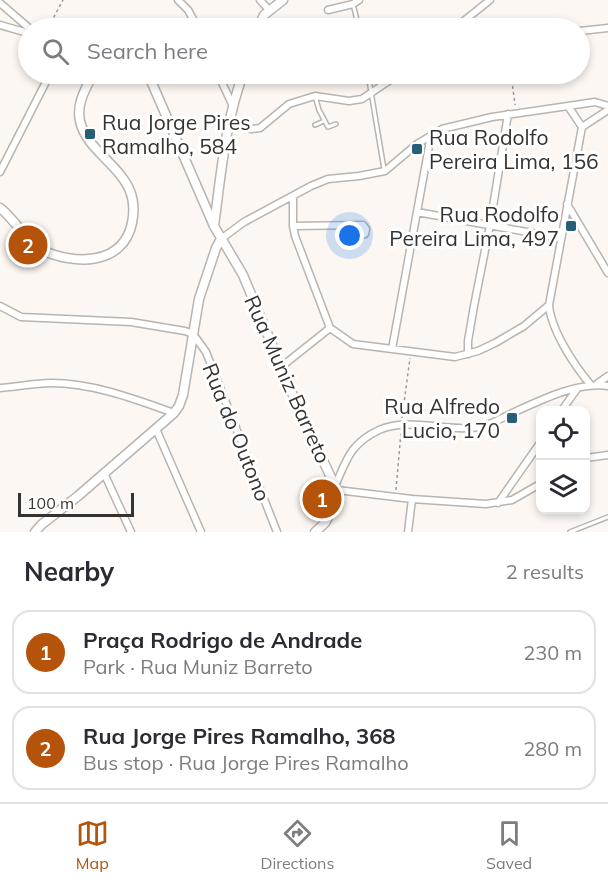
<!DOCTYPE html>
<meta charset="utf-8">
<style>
body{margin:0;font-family:Mulish,sans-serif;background:#f7f7f7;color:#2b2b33}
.controls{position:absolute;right:18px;bottom:18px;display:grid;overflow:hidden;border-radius:12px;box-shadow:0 3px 9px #0003}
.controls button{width:54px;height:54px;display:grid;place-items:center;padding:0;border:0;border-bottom:2px solid #e1e1e2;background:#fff;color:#2b2b33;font:30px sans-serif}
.scale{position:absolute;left:18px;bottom:15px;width:116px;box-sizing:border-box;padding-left:6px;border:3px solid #353331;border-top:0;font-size:16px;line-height:21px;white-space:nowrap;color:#353331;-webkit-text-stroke:4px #fff;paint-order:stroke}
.you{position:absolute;left:350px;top:236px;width:21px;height:21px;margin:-15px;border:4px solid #fff;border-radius:50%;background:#1a73e8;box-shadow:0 0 0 9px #1a73e833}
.badge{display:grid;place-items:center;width:39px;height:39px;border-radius:50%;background:#b45309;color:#fff;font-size:20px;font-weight:700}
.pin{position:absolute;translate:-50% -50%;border:3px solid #fff;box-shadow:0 2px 6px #0006}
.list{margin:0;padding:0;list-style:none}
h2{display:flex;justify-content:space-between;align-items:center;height:78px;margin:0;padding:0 24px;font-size:26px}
h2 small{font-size:20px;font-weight:400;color:#7c7c81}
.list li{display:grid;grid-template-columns:39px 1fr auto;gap:18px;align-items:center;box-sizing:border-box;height:84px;margin:0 12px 12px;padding:0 12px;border:2px solid #e1e1e2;border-radius:18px}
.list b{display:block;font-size:22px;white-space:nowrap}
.list p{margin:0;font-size:20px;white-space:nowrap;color:#7c7c81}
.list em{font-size:20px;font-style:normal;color:#7c7c81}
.icon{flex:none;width:33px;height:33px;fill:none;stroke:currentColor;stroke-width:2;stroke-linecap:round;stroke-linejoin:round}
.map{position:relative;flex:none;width:608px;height:532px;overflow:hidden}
.search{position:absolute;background:#fff;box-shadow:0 3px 9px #0003;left:18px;right:18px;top:18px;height:66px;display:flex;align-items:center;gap:15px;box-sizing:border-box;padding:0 21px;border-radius:33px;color:#7c7c81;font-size:22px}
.sheet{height:270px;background:#fff}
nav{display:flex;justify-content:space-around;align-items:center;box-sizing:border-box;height:84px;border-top:2px solid #e1e1e2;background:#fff;font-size:16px;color:#7c7c81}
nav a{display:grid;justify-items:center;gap:3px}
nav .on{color:#b45309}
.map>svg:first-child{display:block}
.green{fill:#fdc9d2}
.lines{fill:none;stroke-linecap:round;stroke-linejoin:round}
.lane-casing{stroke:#b9b4af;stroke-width:6}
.street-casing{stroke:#b9b4af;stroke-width:9}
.secondary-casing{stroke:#b9b4af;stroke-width:11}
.path{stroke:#9e9b97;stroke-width:1.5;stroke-dasharray:3 3;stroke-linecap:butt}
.lane{stroke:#fff;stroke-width:3}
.street{stroke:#fff;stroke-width:6}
.secondary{stroke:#fff;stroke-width:8}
.poi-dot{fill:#255f78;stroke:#fff;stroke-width:2}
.labels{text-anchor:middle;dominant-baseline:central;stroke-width:6;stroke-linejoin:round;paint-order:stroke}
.poi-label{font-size:21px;fill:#353331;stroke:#fff;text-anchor:start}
.street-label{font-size:21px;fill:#353331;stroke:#fff}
</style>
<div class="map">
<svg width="608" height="532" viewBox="0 0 608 532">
<rect width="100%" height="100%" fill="#fcf7f2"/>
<path class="green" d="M328,478c5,15 2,29 -9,41 -9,-21 -3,-25 9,-41z"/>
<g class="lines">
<defs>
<path id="lane" d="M353,4l6,24
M368,74l16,95
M315,96l4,14 9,17 8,-3
M315,125l9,-4
M570,532l38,-15"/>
<path id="street" d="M178,0l10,10 10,18
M260,0l10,11
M0,3l29,25
M328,10l25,-6 6,-4
M0,25l28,8
M455,28l35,-28
M580,31l28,-3
M218,74l14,30
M568,106l27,-4 13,4
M228,125l23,4 9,-1 29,-24 26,-8 34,5 13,-2 37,-25
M582,127l26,-17
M0,172l50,-98
M567,204l41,69
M417,212l143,26
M293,226l70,-1 3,4 -1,5 -6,1 -5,-9
M221,239l23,-17 67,-36 17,-7 31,-3 26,-5 32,-27 25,-15 50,-12 76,-11 14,21 -33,178 -25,21 -29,17 -17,8 -23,6 -102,-13 -23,-16
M549,305c2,25 25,60 41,79
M0,306l21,11 110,5 54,9 8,3 13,18 71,180
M392,349l39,-214
M468,354v-13l6,-35 16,-81 18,-111
M281,367l49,-39 -35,-92 -2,-10v-30
M597,384l11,-8
M0,388c17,-1 34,-5 51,-5 42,0 84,16 123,30
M562,410l15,-21
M156,429l45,103
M586,458l22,-3
M104,473l27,59
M335,486c12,-27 15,-42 44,-56 31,-14 70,4 104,-4 9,-2 17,-7 25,-11 29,-13 69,-34 100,-29
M337,490l75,9 74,5 26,-4 28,-16
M498,503l42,-60
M408,532l4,-33"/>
<path id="secondary" d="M258,28l6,-13 19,-15
M148,74l66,152 29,49 54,130 38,81v16l-3,8 -7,13 -10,9
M0,208c15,11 27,35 42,42 32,15 81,16 90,-27 2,-10 2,-22 -2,-32 -11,-27 -44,-42 -50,-70 -4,-17 6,-33 13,-47
M214,226c7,-52 11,-103 29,-152
M35,532l6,-7 37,-29 96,-83 5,-7 4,-11 16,-96 17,-51 5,-9"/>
</defs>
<use href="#lane" class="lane-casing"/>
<use href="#street" class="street-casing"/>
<use href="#secondary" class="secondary-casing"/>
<path class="path" d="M48,28l15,-28
M511,74l4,31
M402,418l8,-60
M396,490l5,-58"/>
<use href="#lane" class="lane"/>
<use href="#street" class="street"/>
<use href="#secondary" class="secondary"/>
</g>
<g class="poi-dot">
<rect x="84" y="128" width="12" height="12" rx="3"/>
<rect x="411" y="143" width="12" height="12" rx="3"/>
<rect x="565" y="220" width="12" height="12" rx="3"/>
<rect x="506" y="412" width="12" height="12" rx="3"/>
</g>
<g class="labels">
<g class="poi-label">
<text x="102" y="122">Rua Jorge Pires<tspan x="102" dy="24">Ramalho, 584</tspan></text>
<text x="429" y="137">Rua Rodolfo<tspan x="429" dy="24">Pereira Lima, 156</tspan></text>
<text x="559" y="214" text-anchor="end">Rua Rodolfo<tspan x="559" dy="24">Pereira Lima, 497</tspan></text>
<text x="500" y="406" text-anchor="end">Rua Alfredo<tspan x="500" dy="24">Lucio, 170</tspan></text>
</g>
<g class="street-label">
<text transform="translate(288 379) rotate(66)">Rua Muniz Barreto</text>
<text transform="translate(237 432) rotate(68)">Rua do Outono</text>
</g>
</g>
</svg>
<div class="controls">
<button><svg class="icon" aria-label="locate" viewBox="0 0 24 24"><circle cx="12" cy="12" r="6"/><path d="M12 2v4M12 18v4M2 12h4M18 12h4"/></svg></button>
<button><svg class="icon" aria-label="layers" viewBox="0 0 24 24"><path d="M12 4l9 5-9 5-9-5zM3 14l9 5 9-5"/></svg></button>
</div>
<div class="scale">100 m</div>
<div class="you"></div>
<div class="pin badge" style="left:322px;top:499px">1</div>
<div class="pin badge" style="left:28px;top:245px">2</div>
<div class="search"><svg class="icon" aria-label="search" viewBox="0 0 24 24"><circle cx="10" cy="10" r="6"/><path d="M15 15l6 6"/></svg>Search here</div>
</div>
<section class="sheet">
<h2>Nearby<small>2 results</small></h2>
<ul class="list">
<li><span class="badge">1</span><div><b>Praça Rodrigo de Andrade</b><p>Park · Rua Muniz Barreto</p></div><em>230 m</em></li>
<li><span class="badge">2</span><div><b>Rua Jorge Pires Ramalho, 368</b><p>Bus stop · Rua Jorge Pires Ramalho</p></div><em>280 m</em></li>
</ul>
</section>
<nav>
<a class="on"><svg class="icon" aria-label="map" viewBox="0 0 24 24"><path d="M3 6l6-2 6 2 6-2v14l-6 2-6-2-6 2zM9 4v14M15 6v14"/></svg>Map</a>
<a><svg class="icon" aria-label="directions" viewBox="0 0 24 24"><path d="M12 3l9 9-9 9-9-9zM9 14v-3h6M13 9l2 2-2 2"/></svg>Directions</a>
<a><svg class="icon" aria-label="saved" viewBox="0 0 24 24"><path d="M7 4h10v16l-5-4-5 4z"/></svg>Saved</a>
</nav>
